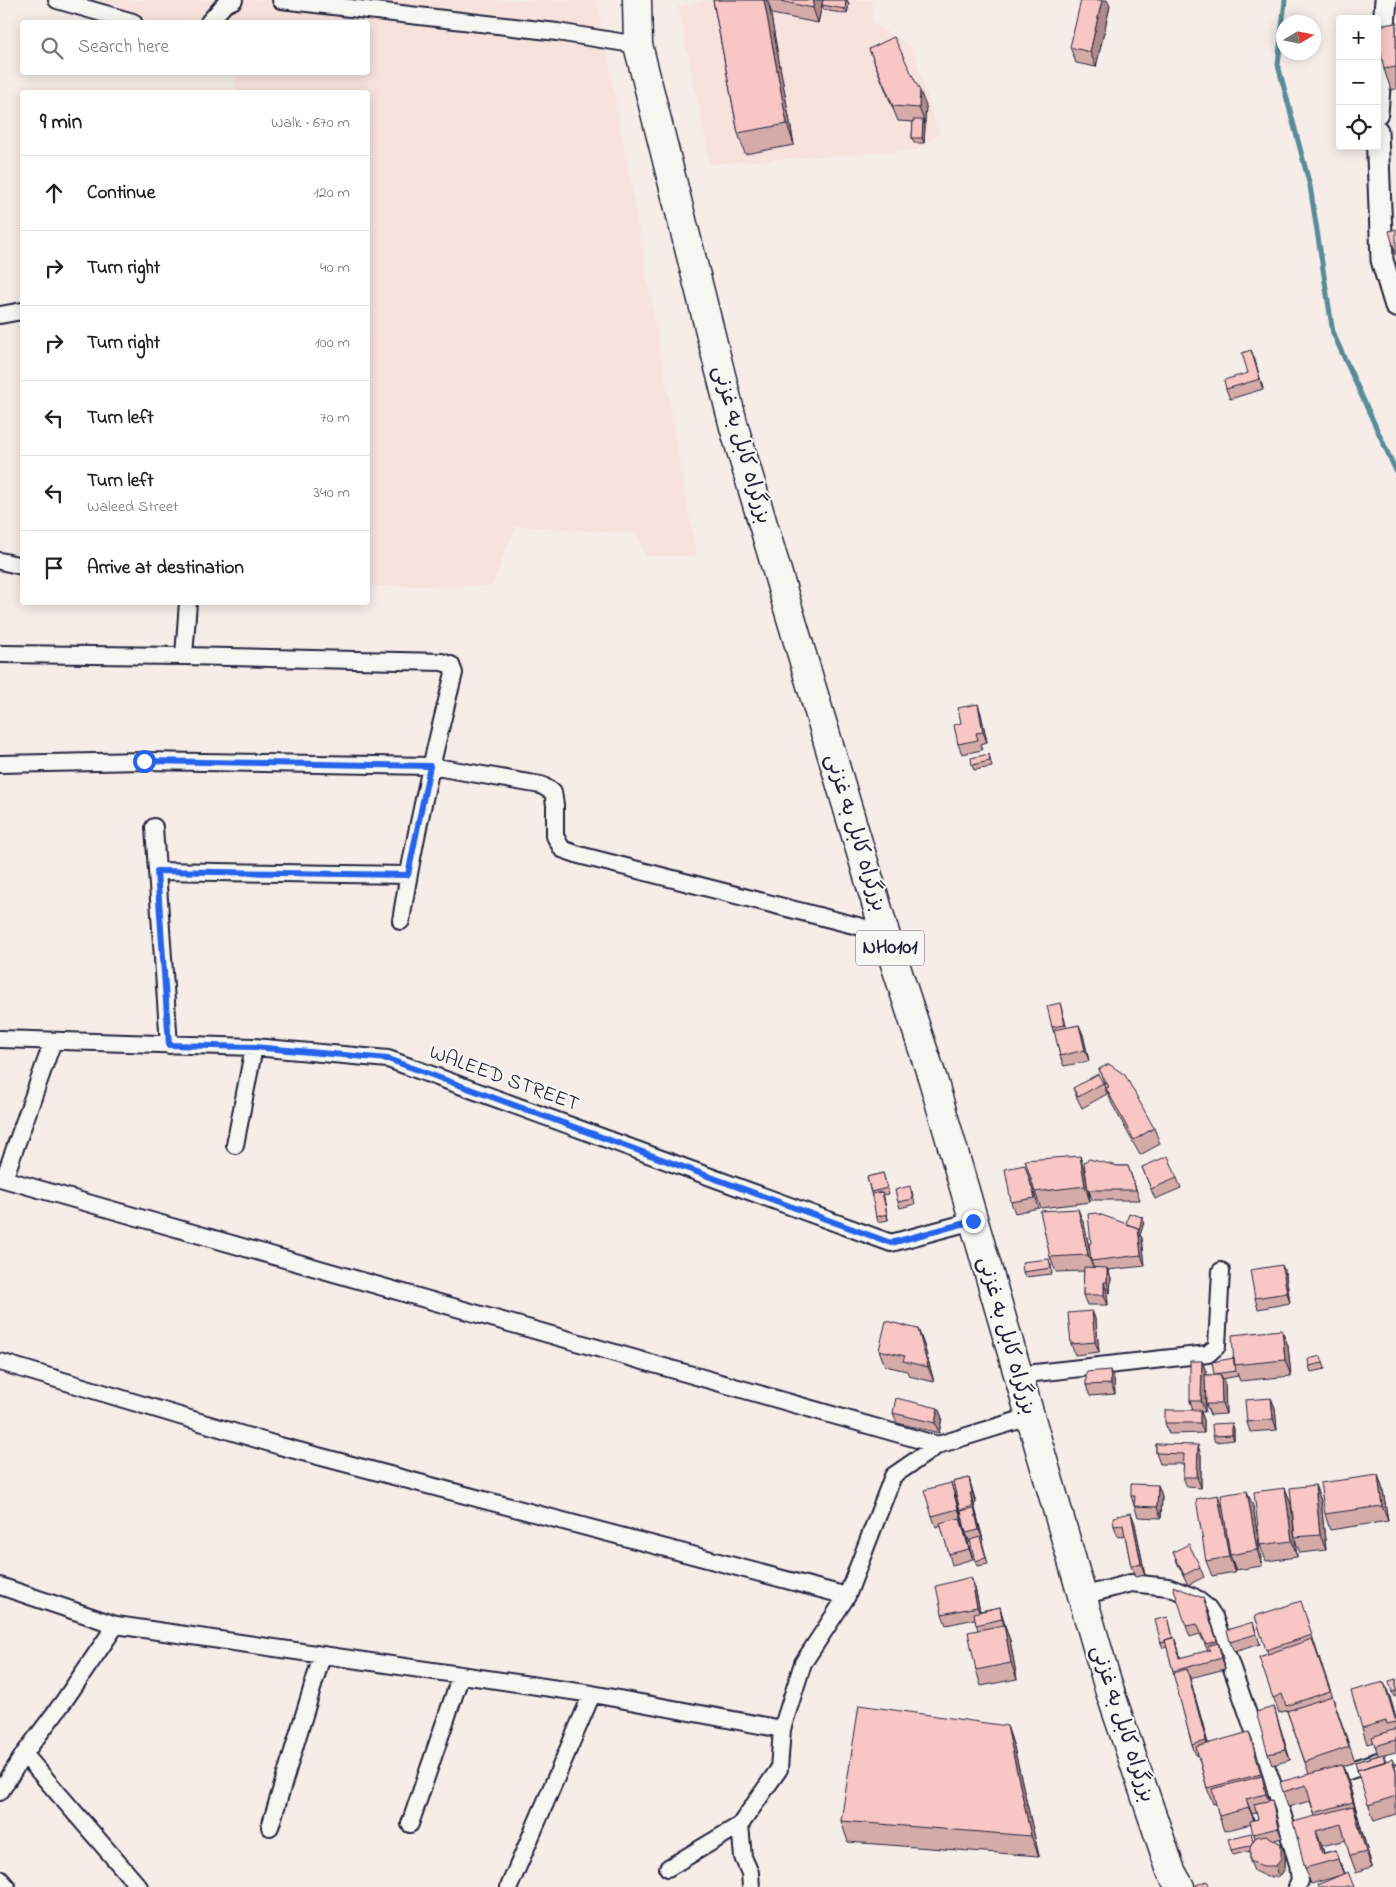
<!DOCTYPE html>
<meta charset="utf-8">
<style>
body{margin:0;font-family:"Indie Flower","Playpen Sans Arabic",sans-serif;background:#f6f6f6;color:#222}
.controls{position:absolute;right:15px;top:15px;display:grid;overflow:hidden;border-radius:5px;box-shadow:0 2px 12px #0003}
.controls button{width:45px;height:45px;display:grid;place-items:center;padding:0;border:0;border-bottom:1px solid #e0e0e0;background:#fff;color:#222;font:25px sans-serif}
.compass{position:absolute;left:1276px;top:15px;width:45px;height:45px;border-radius:50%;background:#fff;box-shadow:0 2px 12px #0003;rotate:80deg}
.stop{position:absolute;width:15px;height:15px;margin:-11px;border:4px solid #2563eb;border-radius:50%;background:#fff}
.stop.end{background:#2563eb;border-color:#fff;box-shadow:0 1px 5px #0008}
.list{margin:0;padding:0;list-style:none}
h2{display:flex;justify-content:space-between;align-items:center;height:65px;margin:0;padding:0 20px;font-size:21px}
h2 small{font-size:16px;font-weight:400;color:#767676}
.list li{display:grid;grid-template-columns:32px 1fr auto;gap:15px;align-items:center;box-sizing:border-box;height:75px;padding:0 20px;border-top:1px solid #e0e0e0}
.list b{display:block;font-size:19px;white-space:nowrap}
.list p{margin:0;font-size:16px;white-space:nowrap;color:#767676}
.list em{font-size:16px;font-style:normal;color:#767676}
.icon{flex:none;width:28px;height:28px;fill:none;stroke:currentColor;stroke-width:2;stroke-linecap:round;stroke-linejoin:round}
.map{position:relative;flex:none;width:1396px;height:1887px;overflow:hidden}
.search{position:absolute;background:#fff;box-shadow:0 2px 12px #0003;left:20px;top:20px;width:350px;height:55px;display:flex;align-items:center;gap:12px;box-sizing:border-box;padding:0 18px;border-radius:5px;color:#767676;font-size:19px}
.panel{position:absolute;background:#fff;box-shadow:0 2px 12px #0003;left:20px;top:90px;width:350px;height:515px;border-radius:5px}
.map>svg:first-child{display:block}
.built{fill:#f7e2de}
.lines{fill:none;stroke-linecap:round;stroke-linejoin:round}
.stream{stroke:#598a98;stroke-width:5}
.minor-casing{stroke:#22223b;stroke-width:20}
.tertiary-casing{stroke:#22223b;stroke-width:25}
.trunk-casing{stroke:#22223b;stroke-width:31}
.minor{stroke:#f6f6f2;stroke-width:16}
.tertiary{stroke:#f6f6f2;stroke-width:21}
.trunk{stroke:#f6f6f2;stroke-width:28}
.wall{fill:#d5aba9;stroke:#22223b;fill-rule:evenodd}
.shaded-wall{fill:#ae8b8a;stroke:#22223b}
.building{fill:#f8c7c5;stroke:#22223b}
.route{stroke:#2563eb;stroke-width:6}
.labels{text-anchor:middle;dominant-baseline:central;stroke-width:4.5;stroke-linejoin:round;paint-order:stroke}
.shield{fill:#f6f6f2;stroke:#626272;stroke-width:1}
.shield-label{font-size:20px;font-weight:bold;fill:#22223b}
.street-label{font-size:21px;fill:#22223b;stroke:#f6f6f2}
</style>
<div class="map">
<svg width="1396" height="1887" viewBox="0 0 1396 1887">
<rect width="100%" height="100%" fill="#f6ede9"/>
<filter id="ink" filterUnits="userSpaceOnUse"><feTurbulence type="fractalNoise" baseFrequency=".02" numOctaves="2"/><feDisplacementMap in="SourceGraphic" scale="10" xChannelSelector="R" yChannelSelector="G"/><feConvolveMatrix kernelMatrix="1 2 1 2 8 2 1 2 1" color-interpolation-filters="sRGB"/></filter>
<g filter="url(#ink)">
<path class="built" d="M68,0h530l99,556h-51l-10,-22 -120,-8 -24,60h-124v-494h-132l-1,-19 133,-1v-50h-234z
M704,0h168v23l40,24 27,87 -21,16 -208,14 -32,-157z"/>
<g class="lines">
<path class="stream" d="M1285,0l-7,65 32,121 23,147 63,138"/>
<defs>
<path id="minor" d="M57,0l76,22
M281,0l276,32 81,13
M209,22l16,-18 9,-4
M0,315l22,-4
M0,561l22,5
M0,654l184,2 258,6 9,3 3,8c-21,82 -40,164 -53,248
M184,656l4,-54
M0,764l144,-3 286,5 111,19 12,7 2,13v31l7,13 17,6 306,78
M154,827l15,218
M157,871l251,4
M0,1039l254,8 134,12 503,184 82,-22
M235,1145l19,-98
M0,1178l938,267
M4,1179l49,-138
M0,1362l280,84 567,150
M1017,1375l191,-21 9,-8 4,-75
M0,1586l116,39 476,69 190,35
M1082,1596l49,-13 37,4 26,10 14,11 6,9 62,177 22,70 2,17 -3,6
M24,1754l115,133
M1324,1779l72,-24
M0,1792l24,-38 40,-53 52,-76
M410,1824l51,-149
M740,1825l3,32 7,16 1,14
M270,1827l52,-171
M668,1868l72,-43 39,-56 3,-40 21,-66 44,-67 46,-120 45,-31 91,-28
M0,1879l7,8
M509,1887l83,-193"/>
<path id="tertiary" d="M1377,113l9,-113
M1377,131l5,129 14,46"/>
<path id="trunk" d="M637,0l1,45 96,382 151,506 48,147 177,612 61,179 9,16"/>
</defs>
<use href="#minor" class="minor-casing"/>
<use href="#tertiary" class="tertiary-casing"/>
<use href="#trunk" class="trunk-casing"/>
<use href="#minor" class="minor"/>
<use href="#tertiary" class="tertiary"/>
<use href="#trunk" class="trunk"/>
</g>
<path class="wall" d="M713,0h134l2,4 -2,10 -23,-4 -2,-5 -4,18 -46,-9 -3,-9 25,140 -49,9 -7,-21z
M1110,6l-14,61 -20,-4 -6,-16z
M1396,23v66l-5,1 -7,-21z
M869,49l57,57 -2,17 1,2 -1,18h-10l-2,-5 1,-16 -15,-1z
M1251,350l12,39 -33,10 -4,-10 22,-16z
M978,704l3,10 6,28 -7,2 2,6 -20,4 -4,-10 3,-21z
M989,754l3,13 -18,3 -2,-5z
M1060,1003l7,25 12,-3 4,10 6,26 -25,5 -4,-10 -5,-24 -1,1 -2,-6z
M1099,1069l55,59 6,16 -20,11 -28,-51z
M1103,1083l4,11 -25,14 -5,-10 -4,-10z
M1025,1165l14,43 -24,5 -4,-11z
M1118,1166h10l12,34h-48l-3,-10 1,12 -49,6 -6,-16 50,-20z
M1142,1167l35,11 4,10 -26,11z
M883,1173l6,21 -6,1 5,25 -10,2 -11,-45z
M912,1191l3,13 -15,4 -2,-6z
M1142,1217l2,5 -4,13 2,3 3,28 -37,4 3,8 -1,15 -3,-1 1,13h-21l-4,-10 1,-24 -28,1 -6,-15 34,-33 6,28 1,-9 35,-19z
M1051,1264l1,10 -27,3 -2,-5z
M1282,1265l4,10 4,28 -32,6 -3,-11z
M1092,1311l4,10 3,31 -24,3 -4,-11z
M918,1329l6,16 10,37 -25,-6 -2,-5 -22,-5 -6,-16z
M1282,1330l6,16 3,30 -51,5 -3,-8 1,3 -16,3 3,6 1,29 -16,1 -4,-11 -1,-12v20h-4l3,8v13l-35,1 -4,-11 28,-13 -3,-9 12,-40 4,11v3h8l20,-17z
M1323,1361l2,8 -14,3 -2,-6z
M1114,1380l1,14 -25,2 -4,-11z
M1271,1398l4,10 2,22 -27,2 -3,-10z
M938,1408l4,10 -3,15 -42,-10 -4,-10z
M1232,1423l2,6v11l-19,2 -2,-6z
M1156,1444l45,11v33l-14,-1 -4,-10 1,-13h-24l-4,-11z
M1378,1475l5,15 5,31 -58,9 -5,-16z
M969,1478l7,25 -2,1 9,36 -1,1 6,23 -11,2 -6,-23h-1l-4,-10 -13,-51z
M951,1483l3,10 8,26h-1l12,40 -21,6 -3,-11 -8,-29 -5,2 -4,-11z
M1158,1485l4,11 -1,22 -23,-1 -7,-21z
M1315,1485l6,16 5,49 -26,3 -5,-14 2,18 -31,4 -6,-16 25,-57 6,16z
M1253,1506l9,60 -26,4 -4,-10 3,12 -23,4 -6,-15 17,-52z
M1131,1513l4,11 10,51 -10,2 -4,-11 -6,-31 -7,2 -4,-11z
M1173,1552l27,15 4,10 -16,8 -11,-23z
M975,1588l5,23 20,-4 3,11 3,12 4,10 7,39 -36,7 -5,-16 2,-40 -3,-11 -29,6 -4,-11z
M1207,1608l15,46 3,15 -35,9 18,65 47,5 15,52 5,10 7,28 -8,2 7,4 4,10v15l-6,8h-12l-13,-6 -4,-10v-10l-17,4 -2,-5 23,-10 1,-2 -4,-14 -27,7 -5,-15 -3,-13 -3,1 -6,-16 -9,-33h-2l-4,-10 -25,-98 -4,1 -2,-5 7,-26 5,20h1l4,11 2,10 28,-7 -8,-17 -10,3 -4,-11zM1257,1813l1,6 -4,1 -2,-6z
M1255,1616l51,1 11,34 38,111 23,-7 -4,-13 -7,2 -5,-16 22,-46 12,35v35l-12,3 2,7 6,-3 4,10v45l-22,7 -19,-59 -12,4 5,14 24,87 -16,5 -6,-16 -4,-16 -24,6 2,7 12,-3 8,24 -6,2 -27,8 -6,-16 10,-52 -5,-15 -22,6 -5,-15 26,-18 -22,-63h1v-1l-9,3 -20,-56 9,-3z
M1253,1622l7,22 -26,8 -4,-10z
M1396,1679v17l-2,1 -2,-5z
M1274,1707l3,10 13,43 -18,5 -4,-11z
M1007,1726l7,21 25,109 -191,-14 -7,-21z"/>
<path class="shaded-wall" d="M764,0h3l2,5 25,140 -7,-21z
M814,0h9l-5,23 -5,-15z
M846,0h1l2,4 -2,10 -2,-5z
M1102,0h5l3,6 -14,61 -6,-15z
M920,91l6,15 -1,17 -6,-15z
M923,120l2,5 -1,18 -2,-5z
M1251,350l4,10 8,29 -3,-10z
M978,704l3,10 6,28 -4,-10z
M1079,1025l4,10 6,26 -4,-11z
M1080,1156l5,16 5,30 -5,-16z
M882,1192l2,5 4,23 -1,-6z
M1078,1209l6,15 8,37h-1l3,9 -6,-15z
M1142,1217l2,5 -4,13 2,3 3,28 -4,-11 -3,-27z
M1282,1265l4,10 4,28 -3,-10z
M1107,1268l4,10 -1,15 -3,-11z
M1104,1282l3,10 1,13 -4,-10z
M1092,1311l4,10 3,31 -4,-10z
M918,1329l6,16 10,37 -6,-15z
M1282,1330l6,16 3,30 -6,-16z
M1202,1361l4,11 -1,40 -4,-11z
M1110,1370l4,10 1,14 -4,-10z
M1221,1375l4,10 1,29 -4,-10z
M1271,1398l4,10 2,22 -4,-11z
M938,1408l4,10 -3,15 -4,-10z
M1200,1410l4,10v13l-4,-10z
M1232,1423l2,6v11l-2,-5z
M1198,1445l3,10v33l-4,-11z
M1378,1475l5,15 5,31 -6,-15z
M969,1478l3,11 4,14 -4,-10z
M951,1483l3,10 8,26 -4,-10z
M1158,1485l4,11 -1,22 -4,-11z
M1315,1485l6,16 5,49 -6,-15z
M1285,1488l6,16 6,53 -5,-16z
M1247,1491l6,15 9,60 -5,-16z
M970,1493l4,11 3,13 -4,-11z
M1218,1495l6,16 6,44 2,5 3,12 -6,-15z
M974,1508l3,10 6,22 -4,-10z
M1131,1513l4,11 10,51 -4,-11z
M960,1518l4,10 9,31 -4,-10z
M971,1577l4,11 6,29 -4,-10z
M1203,1598l19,56 3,15 -3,-11 -4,-13z
M1000,1607l3,11 3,12 -4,-11z
M1004,1625l6,15 7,39 -6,-16z
M1174,1637l4,11 5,20 -4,-10z
M1187,1669l3,10 20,72 -4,-10z
M1384,1682l6,15 6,20v4z
M1274,1707l3,10 13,43 -4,-10z
M1007,1726l7,21 25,109 -8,-20z
M1249,1732l6,16 17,61 -6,-15z
M1342,1765l6,15 10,37 -5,-15z
M1246,1799l6,15 3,9 -6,-15z
M1272,1800l3,10 7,28 -4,-10z
M1353,1806l6,15 13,46 -6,-15z
M1316,1831l6,15 4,16 -4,-8z
M1281,1844l4,10v15l-6,8 -3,-11z
M1336,1850l5,16 3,9 -6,-16z"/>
<path class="building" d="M713,0h51l23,124 -49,9z
M775,0h39l-1,8z
M823,0h23l-1,9 -23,-4z
M1081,0h21l-12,52 -20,-5z
M1396,23v44l-12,2 -7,-37v-6z
M894,37l26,54 -1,17 -26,-2 -24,-57z
M913,120h10l-1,18h-10z
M1396,229v26l-7,-24z
M1251,350l9,29 -34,10 -2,-9 24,-7 -6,-20z
M978,704l5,28 -7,1 2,7 -20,4 -4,-19 7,-2 -3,-15z
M989,754l1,7 -18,4 -1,-7z
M1060,1003l5,22 -13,2 -5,-21z
M1079,1025l6,25 -25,6 -6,-26z
M1109,1064l16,11 29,53 -20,12 -28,-52 3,-1 -10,-18z
M1098,1074l5,9 -25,14 -5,-9z
M1080,1156l5,30 -50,6 -10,-32z
M1168,1156l9,22 -26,11 -9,-22z
M1089,1159l29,7h10l8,24h-48l-4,-28z
M1025,1165l10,33 -24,4 -6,-33z
M883,1173l4,15 -16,4 -4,-15z
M910,1186l3,13 -15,3 -3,-12z
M882,1192l5,22 -11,3 -4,-23z
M1078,1209l10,46 -38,2 -10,-46z
M1096,1213l42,15 3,27 -50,6 -2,-17 2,-1 -3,-29z
M1129,1213l13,4 -3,13 -1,-2 -12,-4z
M1049,1259l2,9 -28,4 -1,-10z
M1282,1265l5,28 -32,5 -5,-28z
M1084,1267l23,1v14h-3v13h-21z
M1092,1311l3,31 -24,2 -3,-31z
M886,1321l32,8 10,38 -25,-6 2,-5 -26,-6z
M1282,1330l3,30 -51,5 -2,-30z
M1321,1356l2,7 -14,3 -1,-7z
M1234,1358l2,13 -22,3 -2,-12z
M1190,1361h12l-1,40h-11z
M1110,1370l1,14 -25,1v-13z
M1205,1375h16l1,29h-16z
M896,1398l42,10 -3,15 -42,-10z
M1271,1398l2,21 -26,3 -2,-22z
M1165,1410h35v13h-35z
M1232,1423v12l-19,1 -1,-12z
M1156,1444l42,1 -1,32h-14l1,-23 -28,-1z
M1378,1475l4,31 -57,8 -5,-31z
M969,1478l3,15h-2l3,13 -13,4 -7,-28z
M951,1483l7,26 -26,7 -8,-26z
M1131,1484l27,1 -1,22 -23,-1 1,-10h-4z
M1315,1485l5,50 -25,2 -5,-49z
M1285,1488l7,53 -32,4 -6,-53z
M1247,1491l10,59 -27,5 -9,-60z
M1218,1495l11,62 -23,4 -10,-62z
M974,1508l5,22 -13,3 -5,-22z
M1131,1513l10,51 -10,2 -8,-41 -9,1 -1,-9z
M960,1518l9,31 -20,5 -9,-31z
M980,1537l6,21 -11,3 -5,-21z
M1189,1544l11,23 -16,8 -11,-23z
M971,1577l6,30 -35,7 -6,-28z
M1173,1586l30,12 14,43 -11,3 -9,-20 -11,2z
M1301,1601l11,34 -46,15 -11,-34z
M1000,1607l2,12 -26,6 -2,-12z
M1168,1617l5,21 -8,2v2l-4,1 -6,-23z
M1253,1622l3,12 -26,8 -3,-12z
M1004,1625l7,38 -35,7 -8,-38z
M1174,1637l5,21 31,-8 -2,-4 10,-3 4,15 -49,13 -8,-31z
M1312,1639l18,52 -44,15 -4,-12 -9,4 -14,-41z
M1187,1669l19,72 -14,4 -19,-72z
M1396,1679v12l-4,1 -3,-11z
M1384,1682l12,40 -9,2 -1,-3 -24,7 -11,-37z
M1332,1696l17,51 -44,15 -18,-51z
M859,1705l148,21 24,110 -190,-15z
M1274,1707l12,43 -18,4 -12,-42z
M1396,1729v11l-21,6 -3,-9z
M1249,1732l12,42 -54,14 -11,-41z
M1383,1754l2,8 -28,8 1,3 -3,-11z
M1392,1759l4,12v25l-28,9 -11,-35z
M1342,1765l11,37 -39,11 -8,-28 -23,7 -3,-10z
M1262,1776l4,18 -20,5 3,9 -30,8 -7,-27z
M1272,1800l6,28 -25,6 -3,-13 8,-2 -4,-15z
M1353,1806l13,46 -16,4 -9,-32 -25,7 6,23 14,-4 2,9 -33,9 -12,-46z
M1251,1833l2,8 -3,5 -19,4 -3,-11z
M1266,1835l15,9v15l-5,7h-13l-13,-5v-15l6,-9z
M1348,1872l6,15h-36l-1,-2z
M1207,1881l3,6h-13l-1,-2z"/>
</g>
<g class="lines" filter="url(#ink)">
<path class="route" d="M144,761l286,5 -22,109 -251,-4 12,174 85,2 134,12 503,184 82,-22"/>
</g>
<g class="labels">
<rect class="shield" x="856" y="930.5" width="68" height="35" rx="4"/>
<g class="shield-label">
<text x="890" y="948">NH0101</text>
</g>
<g class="street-label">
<text transform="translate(741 445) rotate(74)">بزرگراه کابل به غزنی</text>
<text transform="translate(855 833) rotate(73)">بزرگراه کابل به غزنی</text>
<text transform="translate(504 1079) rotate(20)">WALEED STREET</text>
<text transform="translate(1006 1336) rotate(74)">بزرگراه کابل به غزنی</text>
<text transform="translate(1122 1724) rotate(72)">بزرگراه کابل به غزنی</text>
</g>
</g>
</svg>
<div class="controls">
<button>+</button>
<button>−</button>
<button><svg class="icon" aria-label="locate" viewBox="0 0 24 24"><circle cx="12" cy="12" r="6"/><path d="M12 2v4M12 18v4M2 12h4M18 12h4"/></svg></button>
</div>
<svg class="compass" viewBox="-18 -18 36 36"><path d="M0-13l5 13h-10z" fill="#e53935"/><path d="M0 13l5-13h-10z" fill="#767676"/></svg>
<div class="stop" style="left:144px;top:761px"></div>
<div class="stop end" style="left:973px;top:1221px"></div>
<div class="search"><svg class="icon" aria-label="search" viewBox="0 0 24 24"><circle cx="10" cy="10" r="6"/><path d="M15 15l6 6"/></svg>Search here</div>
<section class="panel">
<h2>9 min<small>Walk · 670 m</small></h2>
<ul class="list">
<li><svg class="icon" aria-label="ahead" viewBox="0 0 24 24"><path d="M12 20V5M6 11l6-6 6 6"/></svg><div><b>Continue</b></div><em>120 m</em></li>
<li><svg class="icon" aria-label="right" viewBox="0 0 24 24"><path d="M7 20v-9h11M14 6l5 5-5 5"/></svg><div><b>Turn right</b></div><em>40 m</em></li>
<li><svg class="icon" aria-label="right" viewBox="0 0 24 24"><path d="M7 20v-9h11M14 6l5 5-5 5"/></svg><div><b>Turn right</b></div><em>100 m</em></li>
<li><svg class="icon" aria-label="left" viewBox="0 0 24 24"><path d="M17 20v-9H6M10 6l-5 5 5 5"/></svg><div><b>Turn left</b></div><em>70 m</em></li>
<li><svg class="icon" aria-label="left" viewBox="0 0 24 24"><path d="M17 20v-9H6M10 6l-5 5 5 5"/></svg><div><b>Turn left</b><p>Waleed Street</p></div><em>340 m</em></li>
<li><svg class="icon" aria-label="arrive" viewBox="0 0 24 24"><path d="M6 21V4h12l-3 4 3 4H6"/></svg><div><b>Arrive at destination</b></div></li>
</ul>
</section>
</div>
